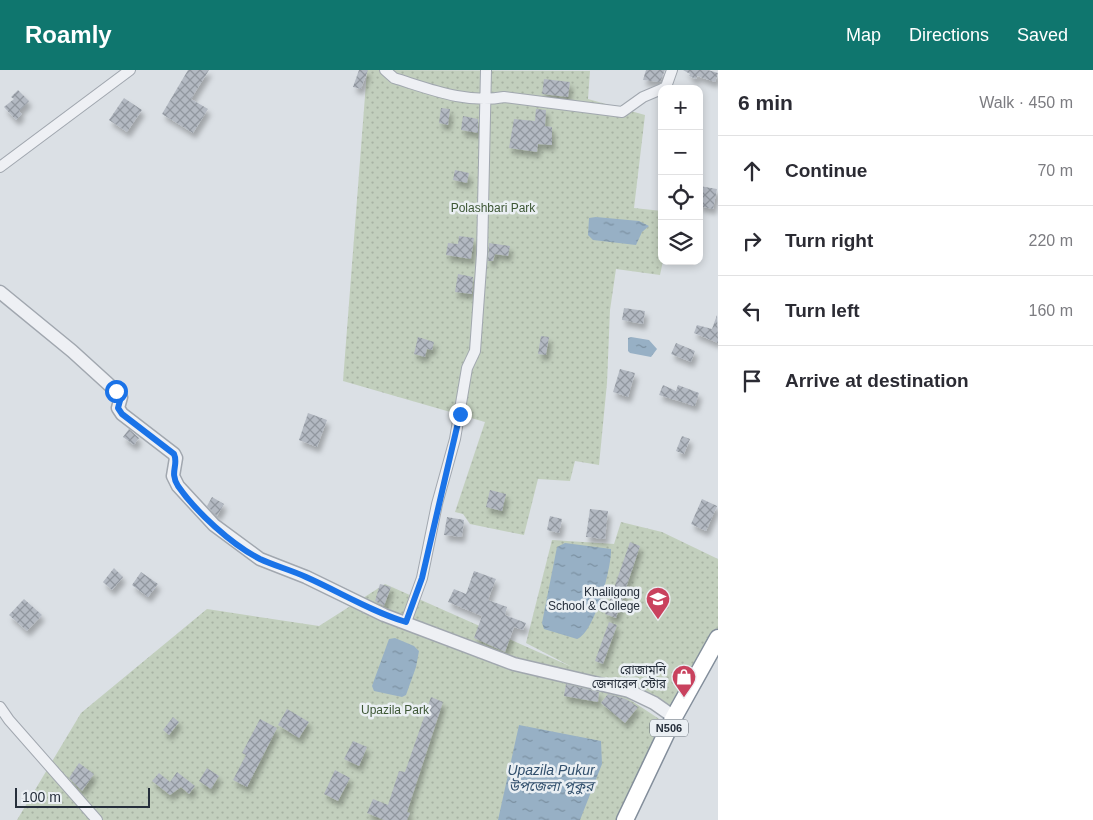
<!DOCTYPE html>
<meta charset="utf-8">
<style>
body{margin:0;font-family:Arial,"Noto Sans Bengali",sans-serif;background:#f2f2f3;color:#2b2b33}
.controls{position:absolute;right:15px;top:15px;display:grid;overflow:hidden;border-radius:10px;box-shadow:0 2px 8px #0003}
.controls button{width:45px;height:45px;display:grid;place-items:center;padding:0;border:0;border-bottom:1px solid #e1e1e2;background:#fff;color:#2b2b33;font:25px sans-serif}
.scale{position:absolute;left:15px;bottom:12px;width:135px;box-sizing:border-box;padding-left:5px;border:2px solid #262f3b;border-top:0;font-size:14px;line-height:18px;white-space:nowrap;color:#262f3b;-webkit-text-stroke:4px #eaeff3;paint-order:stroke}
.stop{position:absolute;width:15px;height:15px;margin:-11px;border:4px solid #1a73e8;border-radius:50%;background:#fff}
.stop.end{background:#1a73e8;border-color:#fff;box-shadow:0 1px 5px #0008}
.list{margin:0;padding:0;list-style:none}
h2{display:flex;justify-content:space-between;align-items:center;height:65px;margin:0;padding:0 20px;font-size:21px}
h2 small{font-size:16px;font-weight:400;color:#7c7c81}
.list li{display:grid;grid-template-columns:32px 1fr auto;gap:15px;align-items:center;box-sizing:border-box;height:70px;padding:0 20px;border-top:1px solid #e1e1e2}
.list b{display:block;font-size:19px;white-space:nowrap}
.list em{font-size:16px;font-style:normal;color:#7c7c81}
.icon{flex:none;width:28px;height:28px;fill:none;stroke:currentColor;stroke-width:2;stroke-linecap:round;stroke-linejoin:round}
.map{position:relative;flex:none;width:718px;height:750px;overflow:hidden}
header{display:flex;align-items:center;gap:30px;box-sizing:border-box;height:70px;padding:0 25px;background:#0f766e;color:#fff}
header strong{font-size:24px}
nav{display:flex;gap:28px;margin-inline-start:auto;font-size:18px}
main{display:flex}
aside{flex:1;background:#fff}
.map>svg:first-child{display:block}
.park{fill:url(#park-dots)}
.water{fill:url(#water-ripples)}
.building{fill:url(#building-cross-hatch);filter:url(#shadow)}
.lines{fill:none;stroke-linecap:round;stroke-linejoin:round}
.minor-casing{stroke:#a1a7af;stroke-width:12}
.tertiary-casing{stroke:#a1a7af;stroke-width:15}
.trunk-casing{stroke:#838e9b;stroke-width:19}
.minor{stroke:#eef0f4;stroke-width:10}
.tertiary{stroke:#eef0f4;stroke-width:12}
.trunk{stroke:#fff;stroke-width:16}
.route{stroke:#1a73e8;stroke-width:6}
.labels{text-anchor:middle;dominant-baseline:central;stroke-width:5;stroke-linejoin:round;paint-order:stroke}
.shield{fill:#eaeff3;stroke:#616972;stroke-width:1}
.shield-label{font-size:11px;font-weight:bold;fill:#262f3b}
.park-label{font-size:12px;fill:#3c5634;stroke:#eaeff3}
.poi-label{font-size:12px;fill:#262f3b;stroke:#eaeff3;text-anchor:end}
.water-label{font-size:14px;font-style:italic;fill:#32506d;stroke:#eaeff3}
</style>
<header>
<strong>Roamly</strong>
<nav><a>Map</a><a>Directions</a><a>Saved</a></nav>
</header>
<main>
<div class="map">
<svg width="718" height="750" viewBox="0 0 718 750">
<defs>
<pattern id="park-dots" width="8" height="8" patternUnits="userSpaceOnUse" patternTransform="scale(1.25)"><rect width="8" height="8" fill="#c2cfbd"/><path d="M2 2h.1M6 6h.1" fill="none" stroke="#a7b2a3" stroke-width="1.8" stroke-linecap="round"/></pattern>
<pattern id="water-ripples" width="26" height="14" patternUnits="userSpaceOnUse" patternTransform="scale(1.25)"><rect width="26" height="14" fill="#97b0c5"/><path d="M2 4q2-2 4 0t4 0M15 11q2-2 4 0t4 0" fill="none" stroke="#7b90a1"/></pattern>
<pattern id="building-cross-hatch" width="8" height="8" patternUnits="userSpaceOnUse" patternTransform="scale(1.25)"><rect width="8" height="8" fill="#b3b9c2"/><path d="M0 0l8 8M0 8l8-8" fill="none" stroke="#91979f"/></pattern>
<filter id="shadow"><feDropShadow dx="3" dy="5.5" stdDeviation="2.5" flood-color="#0004"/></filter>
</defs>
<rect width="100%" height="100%" fill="#dbe0e5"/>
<path class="park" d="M367,0l223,1 -2,28 57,16 -11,93 28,3 1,50 -3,14 -44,-6 -6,41 -3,73 -8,82 -24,-4 -5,20 -32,-2 -14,56 -54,-11 -7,-10 -8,-2 30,-90 -142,-41z
M621,452l41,10 56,27v87l-35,65 -80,-29 73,48 -43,90h-616l64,-107 126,-104 112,17 66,-42 187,83 -46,-24 26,-103 62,4z"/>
<path class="water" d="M596,147l43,4 10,5 -7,6 -6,13 -43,-5 -5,-5 1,-17z
M631,267l18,3 8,9 -6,8 -21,-4 -2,-2v-13z
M565,473l46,6c1,18 -17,85 -34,90l-33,-10 -2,-6 15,-76z
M395,568l19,8 5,5 -3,16 -10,28 -4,2 -28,-6 -2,-5 17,-47z
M519,655l82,16 1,23 -22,56h-82z"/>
<path class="building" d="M188,0h21l-18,29 17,10 -15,24 -31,-19z
M359,0h9l-7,19 -8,-2z
M646,0h19l-5,12 -17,-2z
M683,0h25l10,3 -3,9 -18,-6 -1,3 -7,-3 1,-2z
M544,9l26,3 -2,15 -26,-3z
M18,20l11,11 -10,10 3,3 -6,6 -12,-13 10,-8 -3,-2z
M124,28l18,12 -15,22 -18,-12z
M441,38l9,1 -2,16 -9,-2z
M536,39l10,1 -1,16 7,1v18l-14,-1 -1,8 -28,-4 5,-29 21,2z
M463,46l15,3v14l-17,-3z
M455,100l14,3 -2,10 -14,-3z
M699,116l18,3 -4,20 -14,-3z
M459,166l15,2 -3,21 -25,-4 2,-12 10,1z
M489,173l21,3 -2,10 -13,-2 -2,7h-5z
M458,204l15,3 -1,17 -17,-2z
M624,238l21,3 -2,13 -21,-4z
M717,245l1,28 -24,-10 3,-8 15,4z
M541,266l8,1 -3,18 -8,-1z
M418,267l16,5 -2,8 -5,-1 -2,8 -11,-3z
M676,273l19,8 -4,11 -20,-8z
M620,299l15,4 -7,24 -15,-5z
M663,315l13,6 2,-6 21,8 -4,13 -36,-11z
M308,343l19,7 -10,27 -18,-7z
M129,359l10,9 -5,7 -11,-8z
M682,366l8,3 -6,15 -8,-3z
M490,420l16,4 -4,17 -16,-4z
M212,427l12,7 -7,12 -10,-10z
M702,429l15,7 -11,25 -15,-7z
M590,439l18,2 -3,28 -19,-2z
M550,446l12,3 -3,14 -12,-3z
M447,447l17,3 -2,17 -18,-2z
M630,472l10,4 -24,72 -11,-4z
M114,498l9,9 -11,13 -9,-8z
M474,501l22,8 -8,21 19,7 -2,8 21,8 -3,7 -9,-3 -9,25 -31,-14 8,-22 -34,-14 6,-13 12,5z
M141,502l17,12 -10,13 -16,-12z
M380,514l11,3 -7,19 -9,-5z
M24,529l18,16 -15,16 -18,-16z
M609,552l8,3 -14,39 -8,-3z
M566,614l33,8 -1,10 -34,-6z
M608,624l18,5 12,8 -13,16 -24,-20z
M431,627l12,5 -36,110 3,1 -3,7h-23l-17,-7 6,-14 15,6 11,-34 6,1z
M287,639l22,13 -10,16 -21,-13z
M173,647l6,5 -10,13 -6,-5z
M260,649l17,9 -30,59 -14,-7 13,-25 -4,-2z
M353,671l14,6 -8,19 -15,-7z
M79,693l15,11 -12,17 -13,-13z
M207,698l12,8 -8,13 -12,-8z
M335,700l15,8 -12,23 -14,-7z
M177,702l18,14 -6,8 -8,-7 -11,8 -18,-14 7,-8 11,9z"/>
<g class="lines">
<defs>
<path id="minor" d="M385,0l9,8c36,11 72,26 110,19l118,15 21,-15 19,-8
M662,19l4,-2 6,-17
M0,97l130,-97
M406,552l16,-44 15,-74 18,-65 12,-71 8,-17 7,-97 4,-184
M0,637l9,13 88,100"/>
<path id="tertiary" d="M0,222l72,59 44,40 5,6 -3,11 4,6 52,40 2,4 -3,18 5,10 36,39 46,34 46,18 78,38 130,49 115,27 25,12 20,14"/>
<path id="trunk" d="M625,750l49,-103 44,-79"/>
</defs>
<use href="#minor" class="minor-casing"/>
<use href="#tertiary" class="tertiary-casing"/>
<use href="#trunk" class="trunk-casing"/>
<use href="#minor" class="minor"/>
<use href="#tertiary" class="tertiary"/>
<use href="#trunk" class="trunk"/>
</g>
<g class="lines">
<path class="route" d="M116,321l5,6 -3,11 4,6 52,40c5,11 -5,18 4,32 18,26 54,59 82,73 15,7 31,11 46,18 34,15 64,34 100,45l16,-44 38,-164"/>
</g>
<defs>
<symbol id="school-pin" viewBox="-11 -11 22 30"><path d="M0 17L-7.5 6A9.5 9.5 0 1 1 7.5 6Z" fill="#c9425e" stroke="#eaeff3"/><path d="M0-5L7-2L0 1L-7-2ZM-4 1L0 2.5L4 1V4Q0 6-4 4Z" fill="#fff"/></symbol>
<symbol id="shop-pin" viewBox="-11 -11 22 30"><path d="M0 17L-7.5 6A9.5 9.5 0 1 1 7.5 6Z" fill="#c9425e" stroke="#eaeff3"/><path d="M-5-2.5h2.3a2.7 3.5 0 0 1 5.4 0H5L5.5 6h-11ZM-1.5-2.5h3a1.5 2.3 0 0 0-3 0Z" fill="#fff"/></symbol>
</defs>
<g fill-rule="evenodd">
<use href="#school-pin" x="644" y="515" width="28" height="38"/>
<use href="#shop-pin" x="670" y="593" width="28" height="38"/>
</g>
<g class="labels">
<rect class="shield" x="650" y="649.5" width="38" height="17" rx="4"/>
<g class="shield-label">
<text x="669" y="658">N506</text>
</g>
<g class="park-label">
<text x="493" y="138">Polashbari Park</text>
<text x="395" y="640">Upazila Park</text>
</g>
<g class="poi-label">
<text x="640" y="522">Khalilgong<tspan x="640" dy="14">School &amp; College</tspan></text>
<text x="666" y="600">রোজামনি<tspan x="666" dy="14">জেনারেল স্টোর</tspan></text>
</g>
<g class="water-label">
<text x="551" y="700">Upazila Pukur<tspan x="551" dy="16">উপজেলা পুকুর</tspan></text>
</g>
</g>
</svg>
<div class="controls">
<button>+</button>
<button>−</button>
<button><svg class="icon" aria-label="locate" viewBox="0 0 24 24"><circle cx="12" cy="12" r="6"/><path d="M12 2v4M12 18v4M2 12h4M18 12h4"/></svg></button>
<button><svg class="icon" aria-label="layers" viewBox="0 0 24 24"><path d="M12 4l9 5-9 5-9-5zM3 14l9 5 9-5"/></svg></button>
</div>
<div class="scale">100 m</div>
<div class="stop" style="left:116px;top:321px"></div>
<div class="stop end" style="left:460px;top:344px"></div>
</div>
<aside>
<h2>6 min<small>Walk · 450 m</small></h2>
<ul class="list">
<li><svg class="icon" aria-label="ahead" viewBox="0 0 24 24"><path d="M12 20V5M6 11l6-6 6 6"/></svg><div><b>Continue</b></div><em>70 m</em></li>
<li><svg class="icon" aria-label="right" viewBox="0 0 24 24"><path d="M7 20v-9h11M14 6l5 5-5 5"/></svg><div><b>Turn right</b></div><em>220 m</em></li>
<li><svg class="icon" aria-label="left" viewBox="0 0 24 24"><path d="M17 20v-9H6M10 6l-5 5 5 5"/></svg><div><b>Turn left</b></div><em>160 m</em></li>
<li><svg class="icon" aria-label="arrive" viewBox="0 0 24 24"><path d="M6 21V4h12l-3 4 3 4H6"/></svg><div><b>Arrive at destination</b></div></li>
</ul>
</aside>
</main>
